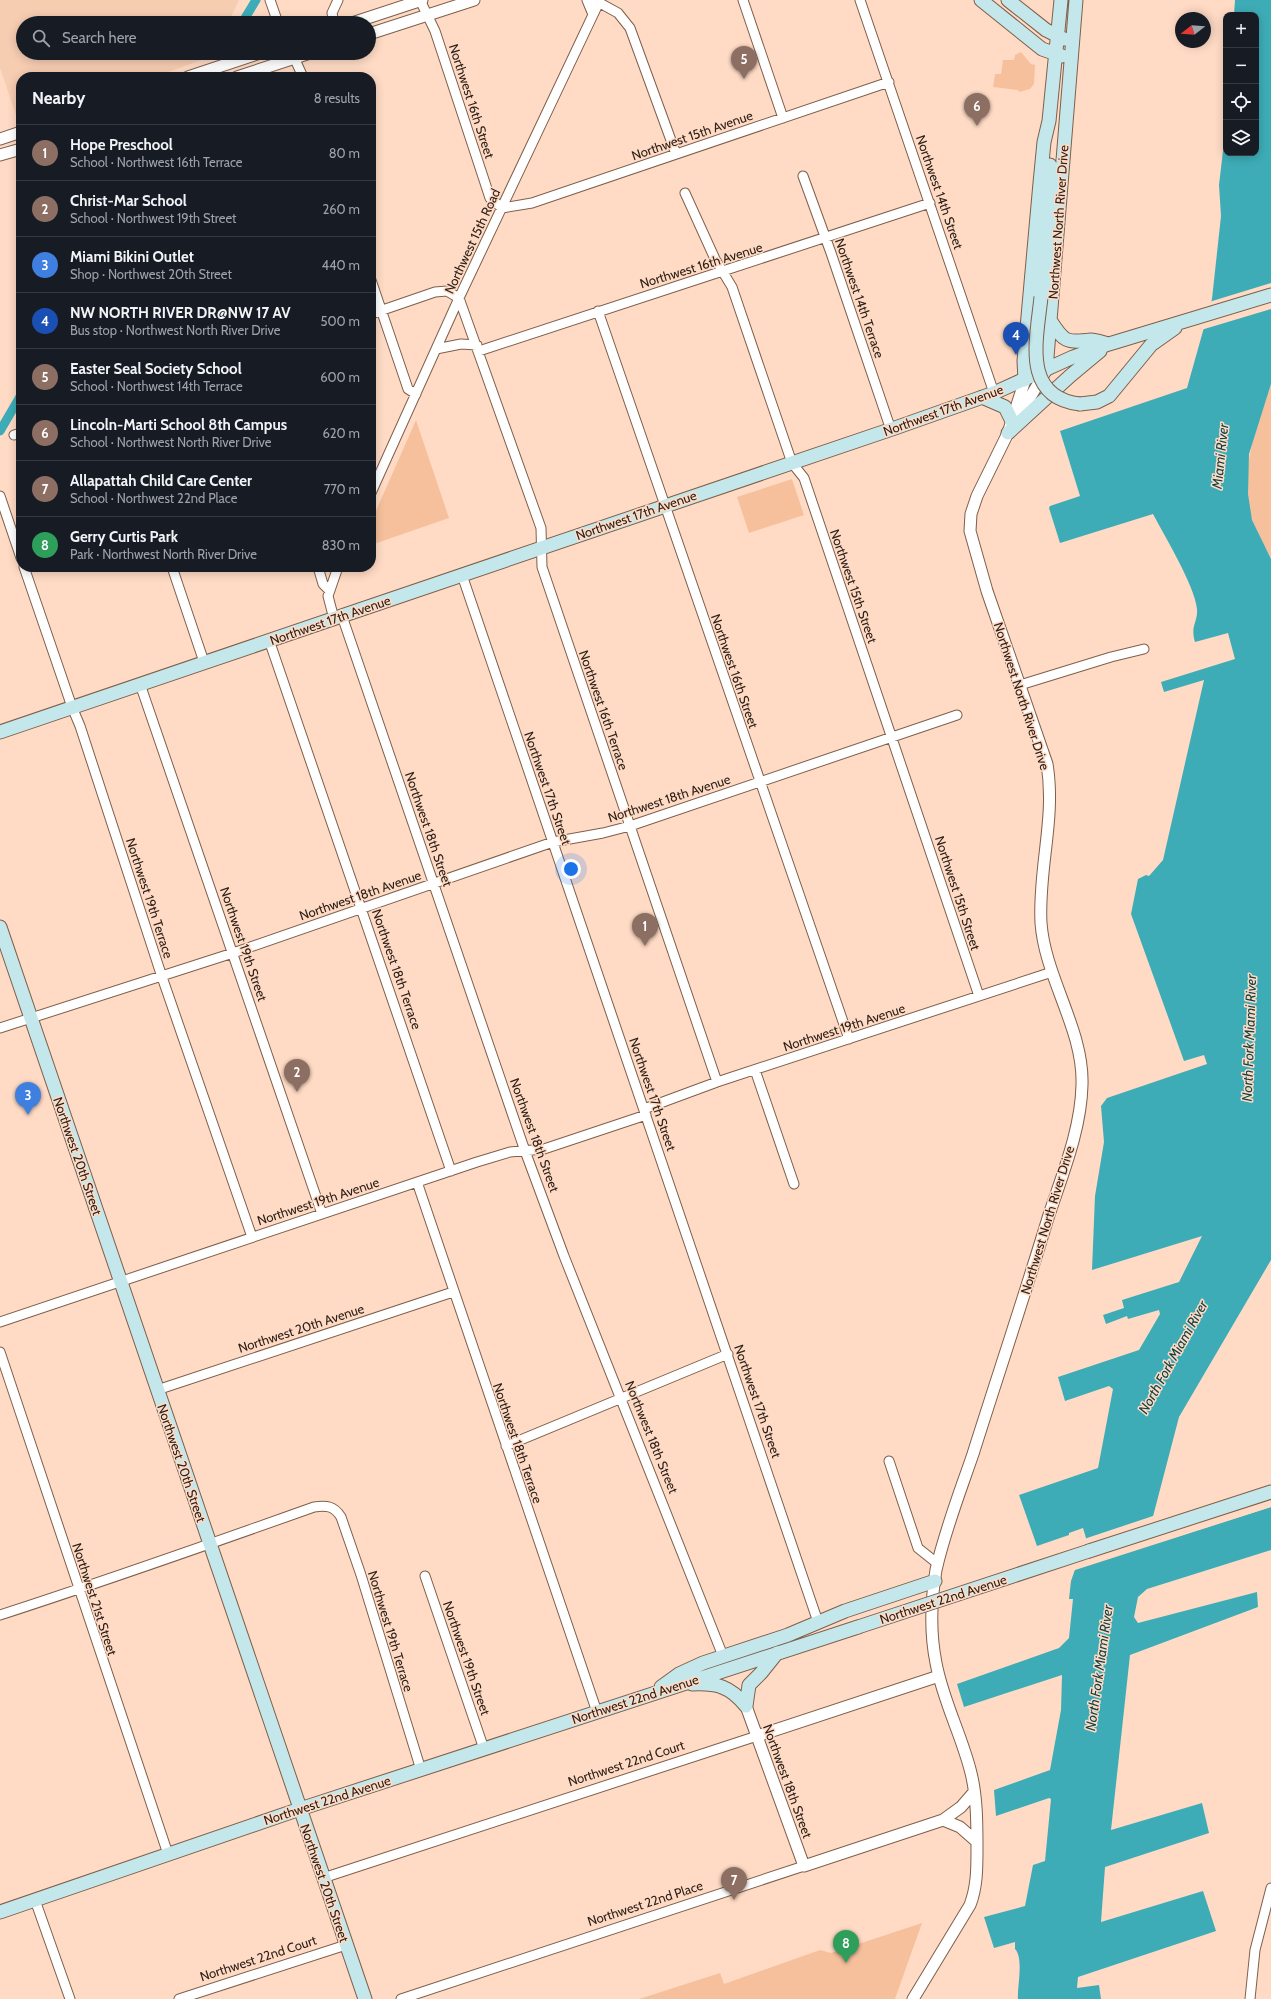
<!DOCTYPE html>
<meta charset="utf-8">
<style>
body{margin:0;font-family:Cabin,sans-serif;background:#20242c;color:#f1f3f6}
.controls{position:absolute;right:12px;top:12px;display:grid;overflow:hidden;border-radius:8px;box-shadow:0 2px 10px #0003}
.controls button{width:36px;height:36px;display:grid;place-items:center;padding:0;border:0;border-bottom:1px solid #363941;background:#171b24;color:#f1f3f6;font:20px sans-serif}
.compass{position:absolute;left:1175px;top:12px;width:36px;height:36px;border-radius:50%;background:#171b24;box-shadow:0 2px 10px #0003;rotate:253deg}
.you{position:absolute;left:571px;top:869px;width:14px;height:14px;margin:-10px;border:3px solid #fff;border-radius:50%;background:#1a73e8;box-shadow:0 0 0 6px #1a73e833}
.badge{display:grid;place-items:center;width:26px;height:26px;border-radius:50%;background:#2f787e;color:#fff;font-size:13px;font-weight:700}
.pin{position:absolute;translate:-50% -33px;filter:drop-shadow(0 1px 2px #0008)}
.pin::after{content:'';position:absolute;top:21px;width:14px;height:12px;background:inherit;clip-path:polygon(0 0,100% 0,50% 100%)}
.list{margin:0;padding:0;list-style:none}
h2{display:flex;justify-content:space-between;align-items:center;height:52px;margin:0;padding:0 16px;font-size:17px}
h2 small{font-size:13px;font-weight:400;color:#9ea1a6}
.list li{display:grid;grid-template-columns:26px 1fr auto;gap:12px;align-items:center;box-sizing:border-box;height:56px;padding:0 16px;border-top:1px solid #363941}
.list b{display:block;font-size:15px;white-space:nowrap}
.list p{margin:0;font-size:13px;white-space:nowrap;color:#9ea1a6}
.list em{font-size:13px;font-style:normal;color:#9ea1a6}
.icon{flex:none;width:22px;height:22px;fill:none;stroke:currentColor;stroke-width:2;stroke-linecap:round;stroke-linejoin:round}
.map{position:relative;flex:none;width:1271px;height:1999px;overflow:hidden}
.search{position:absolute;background:#171b24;box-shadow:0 2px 10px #0003;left:16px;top:16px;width:360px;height:44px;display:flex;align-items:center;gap:10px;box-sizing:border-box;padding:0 14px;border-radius:22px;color:#9ea1a6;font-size:15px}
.panel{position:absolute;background:#171b24;box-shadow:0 2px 10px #0003;left:16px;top:72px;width:360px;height:500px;border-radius:16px}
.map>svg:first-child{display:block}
.built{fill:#f7cdb2}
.green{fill:#f7c09c}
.water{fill:#3dacb6}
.pier{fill:#ffdbc5}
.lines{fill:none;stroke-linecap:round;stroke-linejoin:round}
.canal{stroke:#3dacb6;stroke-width:9}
.minor-casing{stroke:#7e5f4b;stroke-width:11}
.tertiary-casing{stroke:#7e5f4b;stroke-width:13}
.secondary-casing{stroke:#7e5f4b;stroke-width:15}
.minor{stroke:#fff;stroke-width:9}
.tertiary{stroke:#fff;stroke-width:11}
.secondary{stroke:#c3e7ea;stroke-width:13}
.secondary-bridge-casing{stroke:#7e5f4b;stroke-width:15;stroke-linecap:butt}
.secondary-bridge{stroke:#c3e7ea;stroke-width:13}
.labels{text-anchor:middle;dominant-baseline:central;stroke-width:3;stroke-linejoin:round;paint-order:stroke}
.street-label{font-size:13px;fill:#2e2119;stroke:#ffdbc5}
.water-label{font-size:14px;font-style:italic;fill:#104246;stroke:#ffdbc5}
</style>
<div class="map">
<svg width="1271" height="1999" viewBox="0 0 1271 1999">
<rect width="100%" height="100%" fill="#ffdbc5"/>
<path class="built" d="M0,0h239l-11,23h-205v30h189l-2,4 -56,20h-133v46l-2,1 -19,-56z"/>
<path class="green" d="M1021,52l10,12 4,1 -1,19 -4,5 -11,3 -1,-2 -25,-3 2,-13h6l2,-14h11l1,-5z
M1271,384v175c-6,-13 -15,-26 -19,-39 -13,-44 3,-94 19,-136z
M416,420l33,98 -78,27v-23z
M792,479l12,36 -55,18 -12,-36z
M922,1923l-27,76h-256l81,-26 4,11 96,-34 11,3z"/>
<path class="water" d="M1235,0h36v384l-22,70 -1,40 4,26 19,39v701l-92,157 -34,130 126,-40v43l-124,39 -9,8 -4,20 4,6 119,-31 1,15 -128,48 -19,175 91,-27 7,30 -104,34 -4,55 102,-31 13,40 -138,46 -1,11 22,-3 2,14h-83c-1,-12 6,-41 -3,-50v-7l-21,6 -10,-31 41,-11 8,-41 12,-4 6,-62 -2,-1 -53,18 -2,-26 56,-20 11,-60 1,-35 -98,32 -7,-23 102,-36 10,-10 4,-39h-4l2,-18 15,-43 -3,-10 -14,5v2l-32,11 -18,-51 79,-27 15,-79 -4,-3 -44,15 -7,-24 81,-27 21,-36 -1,-4 -31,9 -1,-3 -21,8 -3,-9 21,-7 -2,-8 57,-18 23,-46 -110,34 3,-74 9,-54 -3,-36 6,-8 100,-34 -3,-9 -20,6 -53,-147 7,-35 8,-4 3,1 14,-16 41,-180 -40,12 -3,-10 74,-23 -7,-26 -33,9c-5,-16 3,-20 2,-33 -2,-23 -32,-72 -44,-95l-93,29 -11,-35 1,-2 30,-10 -20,-65 127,-43 25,-89 9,-83 -2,-31 7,-60v28h30v-138h-22z"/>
<path class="pier" d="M1271,283v26l-70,21 8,-28z
M1270,1505l1,2 -199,64 12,-32 72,-24 -8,29z"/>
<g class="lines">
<path class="canal" d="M242,23l14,-23
M222,57l2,-4
M0,431l21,-36"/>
<defs>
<path id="minor" d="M270,0l8,23
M420,0l15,31 55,167 12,10 30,-5 357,-121
M743,0l40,118
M860,0l134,393
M598,2l20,11 12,15 46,126
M334,23l-2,-10 6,-13
M292,53l11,24
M803,176l28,77 60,177
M685,193l30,66 17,28 60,176 12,15 175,518
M371,280l35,103 2,6 8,5
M598,311l251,728
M371,314l64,-22 12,-1 12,7 82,230 1,39 175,515
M436,349l25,-5 16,1
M479,351c150,-50 301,-98 451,-148
M14,435l7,-2
M371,493l88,-195 141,-298
M0,496l21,62
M24,567l48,140 8,19 82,251 90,260
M172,567l32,95
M318,567l5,17 6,6
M462,575l356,1047
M342,616l183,535 39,105 159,400
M334,619l-6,-23 10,-29
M269,640l182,531
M140,684l182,530
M1020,685l91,-28 33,-8
M0,1028l233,-75 320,-111 50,-9 27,-7 327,-111
M755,1070l39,114
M644,1109l73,-27 335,-110
M417,1182l180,530
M0,1322l477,-160 33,-10 34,-3 102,-34
M0,1352l168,502
M157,1390l296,-98
M506,1446l222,-92
M889,1461l29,87 20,16
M425,1576l59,173
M0,1615c105,-34 210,-71 314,-108 13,-2 20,-1 27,10l20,58 60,195
M323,1878l434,-142
M35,1900l35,99
M179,1999l167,-54
M401,1999l403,-133
M1250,1999l5,-49 16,-62"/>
<path id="tertiary" d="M588,0l5,12
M352,23l70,-23
M369,34l105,-34
M188,77l72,-24
M237,77l73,-24
M0,139l21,-7
M0,155l21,-6
M1016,421l28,-47
M746,1706l58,160 139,-46 18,-13 13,-15
M757,1736l182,-60
M943,1820l17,7 17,15
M913,1999l57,-94c7,-18 7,-37 7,-56 0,-25 0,-52 -6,-76 -9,-37 -28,-72 -35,-110 -6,-30 -5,-63 0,-93 9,-40 24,-78 37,-116 25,-79 51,-157 75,-236 14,-43 33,-88 34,-133 2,-55 -37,-107 -41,-162 -3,-54 15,-105 6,-159l-60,-173 -17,-60 1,-17 6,-18 31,-63 17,-53"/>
<path id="secondary" d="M981,0l61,49 20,7
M1008,0l38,30 18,9
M1041,297l9,-132
M1050,320c14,22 16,23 41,20 5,0 13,3 18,4
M1046,370l30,-370
M1025,380l-1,-19 16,-178 4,-41 5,-21 12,-121
M982,397l23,10 8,16
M1080,404l17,-2 12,-6 42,-51 24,-17
M1008,433l62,-57 30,-25
M0,732l895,-304 99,-35 79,-36 36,-13 162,-49
M0,927l365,1072
M1089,1551l182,-59
M692,1684c25,-1 38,2 54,22
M661,1687l18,-13 24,-11 85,-28 57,-24 90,-30
M746,1706l3,-21 12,-12 16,-20
M0,1912l300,-103 558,-182"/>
</defs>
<use href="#minor" class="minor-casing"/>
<use href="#tertiary" class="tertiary-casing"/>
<use href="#secondary" class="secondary-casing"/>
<use href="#minor" class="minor"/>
<use href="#tertiary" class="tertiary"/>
<use href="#secondary" class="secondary"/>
<defs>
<path id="secondary-bridge" d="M1041,297c-4,41 -20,100 39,107
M858,1627l231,-76"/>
</defs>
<use href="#secondary-bridge" class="secondary-bridge-casing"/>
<use href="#secondary-bridge" class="secondary-bridge"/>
</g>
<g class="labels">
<g class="street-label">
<text transform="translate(472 101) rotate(72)">Northwest 16th Street</text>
<text transform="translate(692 135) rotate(-19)">Northwest 15th Avenue</text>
<text transform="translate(940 192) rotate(71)">Northwest 14th Street</text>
<text transform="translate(1058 222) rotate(-86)">Northwest North River Drive</text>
<text transform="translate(472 241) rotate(-65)">Northwest 15th Road</text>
<text transform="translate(701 265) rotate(-17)">Northwest 16th Avenue</text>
<text transform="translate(860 298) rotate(71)">Northwest 14th Terrace</text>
<text transform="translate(943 410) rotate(-20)">Northwest 17th Avenue</text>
<text transform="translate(636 515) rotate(-19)">Northwest 17th Avenue</text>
<text transform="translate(854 586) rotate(71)">Northwest 15th Street</text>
<text transform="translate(330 620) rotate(-19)">Northwest 17th Avenue</text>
<text transform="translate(735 671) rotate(71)">Northwest 16th Street</text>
<text transform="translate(1022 696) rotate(72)">Northwest North River Drive</text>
<text transform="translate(604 710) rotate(71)">Northwest 16th Terrace</text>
<text transform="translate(548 788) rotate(71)">Northwest 17th Street</text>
<text transform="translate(669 798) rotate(-18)">Northwest 18th Avenue</text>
<text transform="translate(429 829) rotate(71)">Northwest 18th Street</text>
<text transform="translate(958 893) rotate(72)">Northwest 15th Street</text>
<text transform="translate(360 895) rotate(-19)">Northwest 18th Avenue</text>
<text transform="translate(150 898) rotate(72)">Northwest 19th Terrace</text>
<text transform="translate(244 944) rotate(71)">Northwest 19th Street</text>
<text transform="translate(397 969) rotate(71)">Northwest 18th Terrace</text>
<text transform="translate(844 1027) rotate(-18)">Northwest 19th Avenue</text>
<text transform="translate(653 1094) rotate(71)">Northwest 17th Street</text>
<text transform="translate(535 1135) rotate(70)">Northwest 18th Street</text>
<text transform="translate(78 1156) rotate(71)">Northwest 20th Street</text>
<text transform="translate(318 1201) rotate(-18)">Northwest 19th Avenue</text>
<text transform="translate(1047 1220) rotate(-73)">Northwest North River Drive</text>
<text transform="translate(301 1328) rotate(-18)">Northwest 20th Avenue</text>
<text transform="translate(758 1401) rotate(71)">Northwest 17th Street</text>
<text transform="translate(652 1437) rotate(68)">Northwest 18th Street</text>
<text transform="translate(518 1443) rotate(71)">Northwest 18th Terrace</text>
<text transform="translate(182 1463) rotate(71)">Northwest 20th Street</text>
<text transform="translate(95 1599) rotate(72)">Northwest 21st Street</text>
<text transform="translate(943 1599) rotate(-18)">Northwest 22nd Avenue</text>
<text transform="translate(391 1631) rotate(73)">Northwest 19th Terrace</text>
<text transform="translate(467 1658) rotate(71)">Northwest 19th Street</text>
<text transform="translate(635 1699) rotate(-18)">Northwest 22nd Avenue</text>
<text transform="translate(626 1763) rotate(-18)">Northwest 22nd Court</text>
<text transform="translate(788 1781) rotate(70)">Northwest 18th Street</text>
<text transform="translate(327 1800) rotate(-18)">Northwest 22nd Avenue</text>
<text transform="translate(325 1883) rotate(71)">Northwest 20th Street</text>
<text transform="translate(645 1903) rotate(-18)">Northwest 22nd Place</text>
<text transform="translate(258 1958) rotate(-18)">Northwest 22nd Court</text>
</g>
<g class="water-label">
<text transform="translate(1220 456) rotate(-84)">Miami River</text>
<text transform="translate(1249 1038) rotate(-88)">North Fork Miami River</text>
<text transform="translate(1173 1357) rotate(-61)">North Fork Miami River</text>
<text transform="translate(1099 1668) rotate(-82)">North Fork Miami River</text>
</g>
</g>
</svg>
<div class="controls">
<button>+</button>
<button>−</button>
<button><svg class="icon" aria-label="locate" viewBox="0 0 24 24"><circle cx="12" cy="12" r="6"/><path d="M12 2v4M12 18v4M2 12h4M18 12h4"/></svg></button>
<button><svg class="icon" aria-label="layers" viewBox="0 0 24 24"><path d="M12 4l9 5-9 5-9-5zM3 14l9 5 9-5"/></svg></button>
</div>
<svg class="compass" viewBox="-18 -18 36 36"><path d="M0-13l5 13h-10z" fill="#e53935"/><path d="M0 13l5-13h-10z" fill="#9ea1a6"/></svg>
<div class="you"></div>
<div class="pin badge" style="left:645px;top:946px;background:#8d6e63">1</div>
<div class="pin badge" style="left:297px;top:1092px;background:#8d6e63">2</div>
<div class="pin badge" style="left:28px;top:1115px;background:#3f7fe0">3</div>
<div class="pin badge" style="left:1016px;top:355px;background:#1a4fb4">4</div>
<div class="pin badge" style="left:744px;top:79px;background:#8d6e63">5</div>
<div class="pin badge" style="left:977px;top:126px;background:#8d6e63">6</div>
<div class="pin badge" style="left:734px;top:1900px;background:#8d6e63">7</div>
<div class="pin badge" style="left:846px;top:1963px;background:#2e9e5b">8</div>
<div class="search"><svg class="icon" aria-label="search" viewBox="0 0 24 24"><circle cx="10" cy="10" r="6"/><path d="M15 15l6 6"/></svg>Search here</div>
<section class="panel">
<h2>Nearby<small>8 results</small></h2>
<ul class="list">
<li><span class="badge" style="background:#8d6e63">1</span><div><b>Hope Preschool</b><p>School · Northwest 16th Terrace</p></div><em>80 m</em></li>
<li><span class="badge" style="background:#8d6e63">2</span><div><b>Christ-Mar School</b><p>School · Northwest 19th Street</p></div><em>260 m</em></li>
<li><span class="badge" style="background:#3f7fe0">3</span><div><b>Miami Bikini Outlet</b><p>Shop · Northwest 20th Street</p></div><em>440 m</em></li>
<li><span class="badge" style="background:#1a4fb4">4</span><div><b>NW NORTH RIVER DR@NW 17 AV</b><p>Bus stop · Northwest North River Drive</p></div><em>500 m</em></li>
<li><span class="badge" style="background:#8d6e63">5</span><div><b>Easter Seal Society School</b><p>School · Northwest 14th Terrace</p></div><em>600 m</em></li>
<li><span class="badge" style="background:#8d6e63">6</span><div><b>Lincoln-Marti School 8th Campus</b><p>School · Northwest North River Drive</p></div><em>620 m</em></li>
<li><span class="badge" style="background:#8d6e63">7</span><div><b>Allapattah Child Care Center</b><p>School · Northwest 22nd Place</p></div><em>770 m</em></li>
<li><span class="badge" style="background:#2e9e5b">8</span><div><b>Gerry Curtis Park</b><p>Park · Northwest North River Drive</p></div><em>830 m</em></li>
</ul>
</section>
</div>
